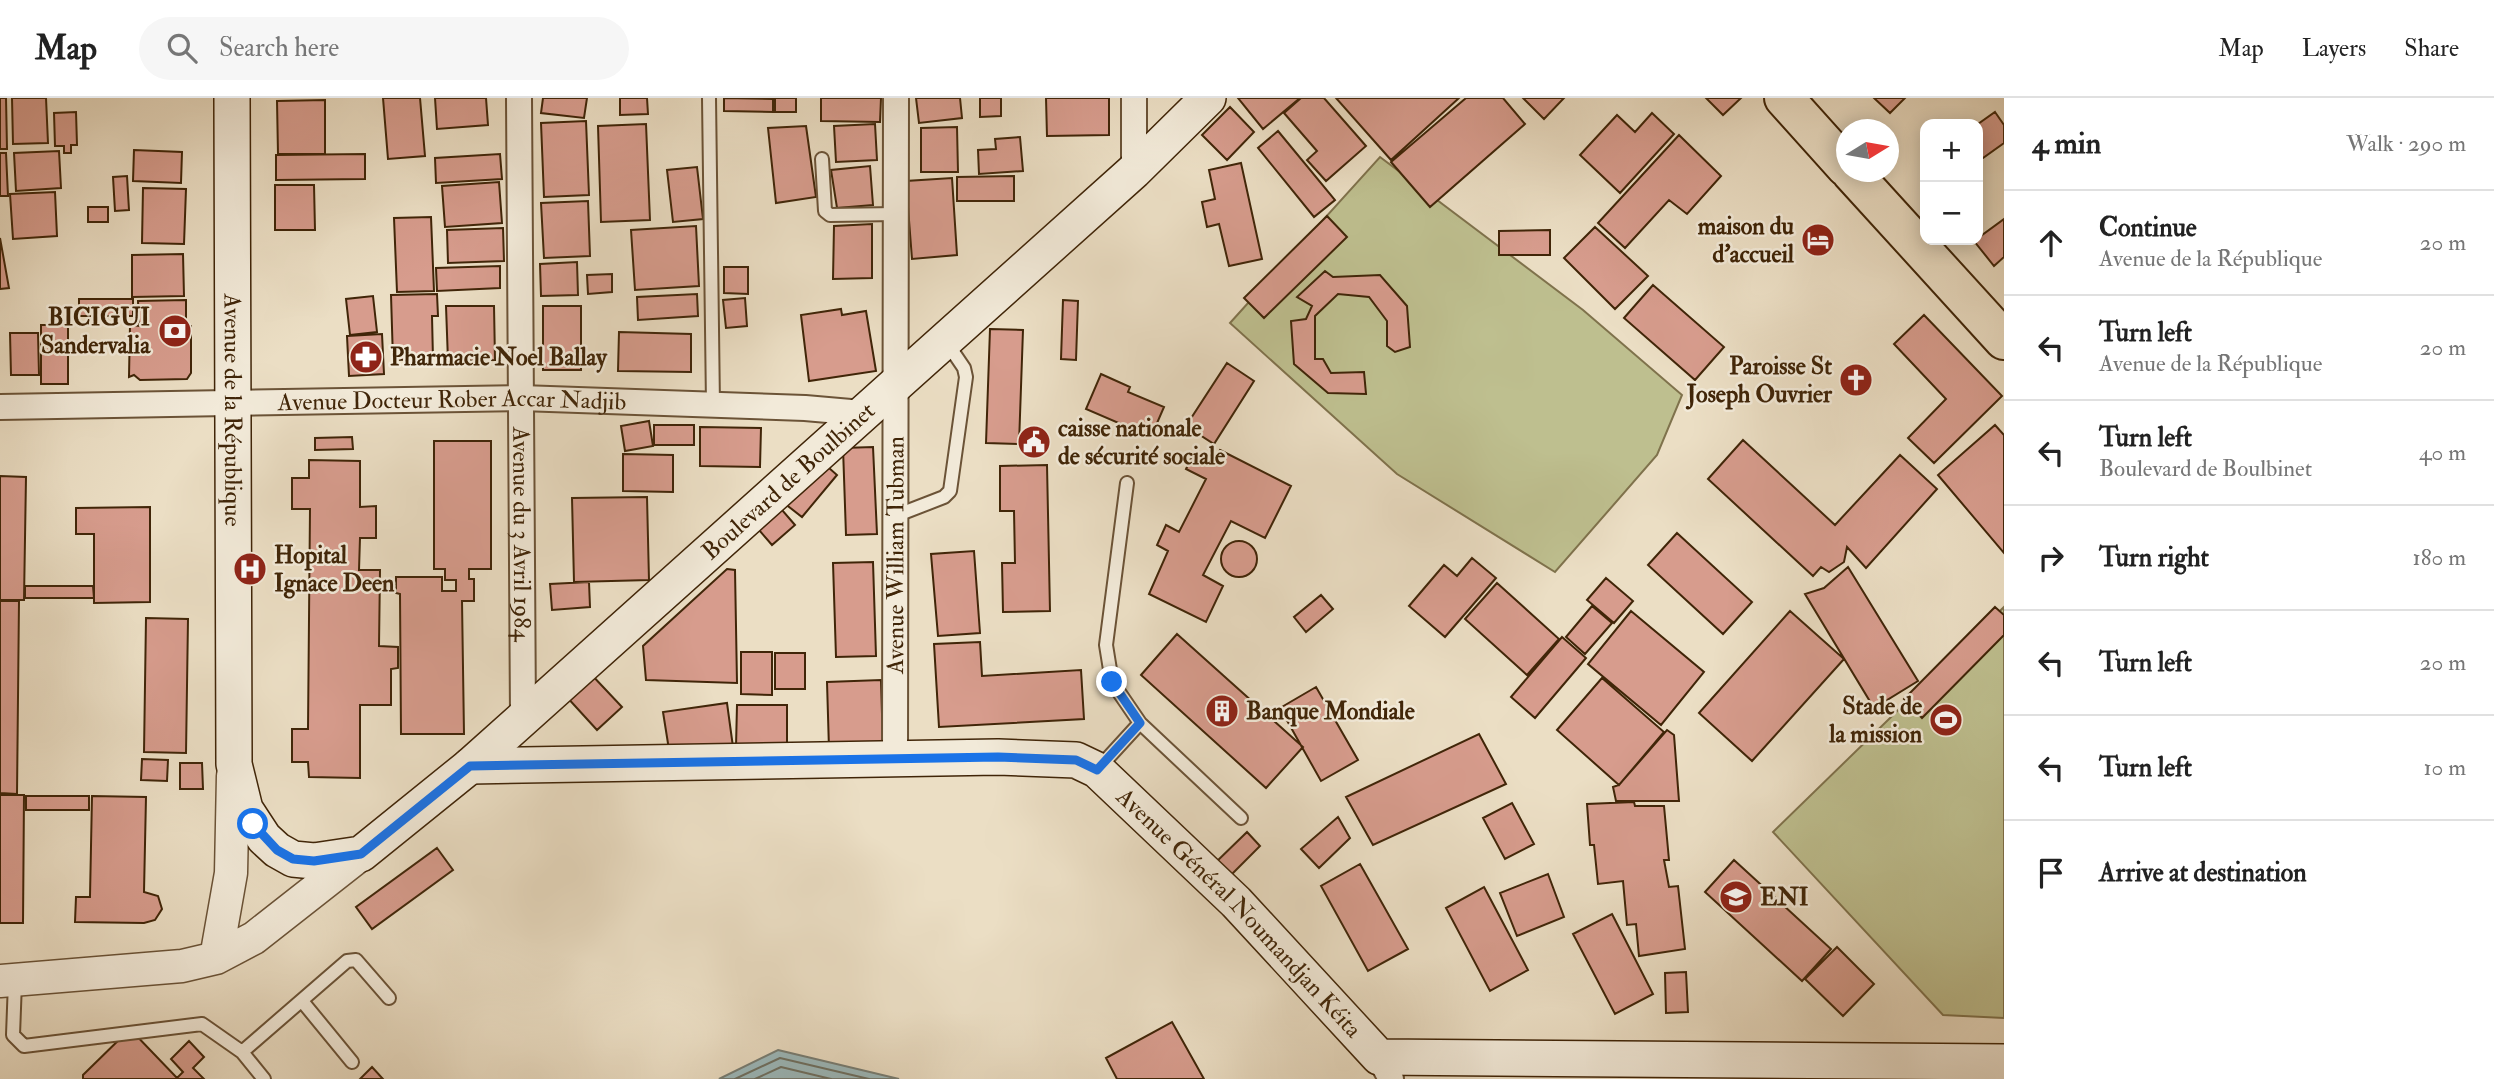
<!DOCTYPE html>
<meta charset="utf-8">
<style>
body{margin:0;font-family:"IM FELL Double Pica",serif;background:#f6f6f6;color:#222}
.controls{position:absolute;right:21px;top:21px;display:grid;overflow:hidden;border-radius:14px;box-shadow:0 4px 18px #0003}
.controls button{width:63px;height:63px;display:grid;place-items:center;padding:0;border:0;border-bottom:2px solid #e0e0e0;background:#fff;color:#222;font:35px sans-serif}
.compass{position:absolute;left:1836px;top:21px;width:63px;height:63px;border-radius:50%;background:#fff;box-shadow:0 4px 18px #0003;rotate:79deg}
.stop{position:absolute;width:21px;height:21px;margin:-16px;border:5px solid #1a73e8;border-radius:50%;background:#fff}
.stop.end{background:#1a73e8;border-color:#fff;box-shadow:0 2px 7px #0008}
.list{margin:0;padding:0;list-style:none}
h2{display:flex;justify-content:space-between;align-items:center;height:91px;margin:0;padding:0 28px;font-size:30px}
h2 small{font-size:23px;font-weight:400;color:#767676}
.list li{display:grid;grid-template-columns:46px 1fr auto;gap:21px;align-items:center;box-sizing:border-box;height:105px;padding:0 28px;border-top:2px solid #e0e0e0}
.list b{display:block;font-size:26px;white-space:nowrap}
.list p{margin:0;font-size:23px;white-space:nowrap;color:#767676}
.list em{font-size:23px;font-style:normal;color:#767676}
.icon{flex:none;width:38px;height:38px;fill:none;stroke:currentColor;stroke-width:2;stroke-linecap:round;stroke-linejoin:round}
.map{position:relative;flex:none;width:2004px;height:981px;overflow:hidden}
header{display:flex;align-items:center;gap:42px;box-sizing:border-box;height:98px;padding:0 35px;background:#fff;border-bottom:2px solid #e0e0e0}
header strong{font-size:33px}
nav{display:flex;gap:38px;margin-inline-start:auto;font-size:24px}
.search{width:490px;height:63px;background:#f6f6f6;display:flex;align-items:center;gap:18px;box-sizing:border-box;padding:0 24px;border-radius:38px;color:#767676;font-size:26px}
main{display:flex}
aside{flex:1;background:#fff}
.map>svg:first-child{display:block}
.green{fill:#bebf8f;stroke:#7f724c;stroke-width:2}
.water{fill:#9cbabd;stroke:#777e75;stroke-width:2}
.lines{fill:none;stroke-linecap:round;stroke-linejoin:round}
.shore{stroke:#6e7062;stroke-width:2}
.building{fill:#d79c8d;stroke:#402508;stroke-width:2}
.service-casing{stroke:#6b5337;stroke-width:16}
.minor-casing{stroke:#6b5337;stroke-width:28}
.tertiary-casing{stroke:#6b5337;stroke-width:35}
.secondary-casing{stroke:#402508;stroke-width:38}
.primary-casing{stroke:#402508;stroke-width:42}
.service{stroke:#f2ead9;stroke-width:12}
.minor{stroke:#f2ead9;stroke-width:24}
.tertiary{stroke:#f2ead9;stroke-width:32}
.secondary{stroke:#f2ead9;stroke-width:35}
.primary{stroke:#ebdec4;stroke-width:38}
.route{stroke:#1a73e8;stroke-width:9}
.labels{text-anchor:middle;dominant-baseline:central;stroke-width:5;stroke-linejoin:round;paint-order:stroke}
.poi-label{font-size:24px;font-weight:bold;fill:#402508;stroke:#f2ead9;text-anchor:start}
.street-label{font-size:24px;fill:#402508;stroke:#f2ead9}
</style>
<header>
<strong>Map</strong>
<div class="search"><svg class="icon" aria-label="search" viewBox="0 0 24 24"><circle cx="10" cy="10" r="6"/><path d="M15 15l6 6"/></svg>Search here</div>
<nav><a>Map</a><a>Layers</a><a>Share</a></nav>
</header>
<main>
<div class="map">
<svg width="2004" height="981" viewBox="0 0 2004 981">
<rect width="100%" height="100%" fill="#ebdec4"/>
<filter id="stains"><feTurbulence type="fractalNoise" baseFrequency=".00286" numOctaves="4"/><feColorMatrix values="0 0 0 0 .2 0 0 0 0 .09 0 0 0 0 .02 0 0 0 .5 -.17"/></filter>
<radialGradient id="worn" r=".72"><stop offset=".6" stop-color="#630" stop-opacity="0"/><stop offset="1" stop-color="#630" stop-opacity=".3"/></radialGradient>
<path class="green" d="M1380,59l203,153 99,85 -25,60 -102,117 -158,-98 -167,-151z
M2004,509v411l-61,-3 -170,-183z"/>
<path class="water" d="M778,952l121,29h-180z"/>
<g class="lines">
<path class="shore" d="M735,981l45,-21 89,21
M755,981l26,-12 50,12"/>
</g>
<path class="building" d="M0,0h6l1,51h-7z
M12,0h34l2,45 -35,1z
M383,0h37l5,58 -37,3z
M435,0h51l2,27 -51,4z
M543,0h44l-3,20 -43,-5z
M620,0h27l1,16 -28,1z
M724,0l49,1v13l-49,-1z
M775,0h21v14h-21z
M821,0h60l-1,24 -59,-1z
M916,0h44l2,20 -43,5z
M980,0h21v18l-21,1z
M1046,0h63v37l-62,1z
M1238,0h62l-37,31z
M1301,0h23l42,48 -40,35 -19,-21 10,-9 -33,-38z
M1336,0h123l-68,62z
M1466,0h37l22,26 -95,83 -39,-45z
M1523,0h41l-20,21z
M1706,0h35l-18,17z
M1874,0h31l-15,15z
M325,2v54h-47l-1,-53z
M1230,9l24,25 -27,28 -25,-25z
M76,14l1,33h-6v8h-7v-7h-9l-1,-33z
M1995,14l9,13v18l-21,15 -5,-4v-30z
M1652,15l22,21 -54,59 -40,-38 37,-40 18,17z
M586,23l3,74 -45,2 -3,-74z
M646,26l4,96 -49,2 -3,-96z
M875,26l2,36 -41,2 -2,-36z
M806,28l10,71 -40,6 -8,-75z
M957,29l1,45h-37v-44z
M1278,33l57,69 -21,17 -56,-69z
M1679,37l42,41 -34,38 -18,-14 -44,48 -27,-25z
M1020,39l3,34 -44,3 -1,-24 18,-1 -1,-10z
M134,52l48,2 -1,31 -48,-2z
M59,53l2,37 -45,3 -2,-38z
M0,55h6l2,43h-8z
M365,56v25l-89,1v-25z
M500,56l2,25 -66,4 -1,-25z
M1241,65l21,96 -33,7 -10,-42 -12,3 -5,-25 13,-3 -6,-29z
M870,68l3,39 -36,3 -6,-38z
M697,69l6,52 -30,3 -6,-52z
M127,78l2,34 -14,1 -2,-34z
M1014,78v25h-57v-24z
M952,80l5,77 -45,4 -6,-78z
M499,84l3,41 -57,4 -3,-41z
M275,87h39l1,45h-40z
M143,90l43,1 -2,55 -42,-1z
M55,94l2,44 -44,3 -3,-45z
M588,103l2,55 -46,2 -3,-55z
M88,109h20v15h-20z
M1327,118l20,21 -83,81 -20,-20z
M431,119l3,74 -37,1 -3,-74z
M2004,121v38l-10,9 -20,-25z
M872,126v54l-39,1 1,-53z
M696,128l3,60 -64,4 -4,-60z
M1595,129l53,49 -33,33 -51,-51z
M503,130l1,33 -56,2 -1,-33z
M1550,132v25h-51v-24z
M0,140l9,50 -9,1z
M183,156l1,42 -52,1v-42z
M577,164l1,33 -37,1 -1,-32z
M500,168v22l-63,3 -1,-23z
M724,169h24v27l-24,-1z
M1325,173l8,6 47,-2 27,31 3,41 -15,5 -8,-6v-25l-18,-24 -31,-3 -23,22v43h8l8,14 33,-1 2,22 -38,-1 -34,-29 -3,-43 15,-2 6,-13 -15,-9z
M612,176v18l-24,2 -1,-19z
M1653,187l71,62 -29,33 -71,-62z
M437,196l1,22h-6l1,43 -40,1 -2,-65z
M697,196l1,22 -60,4 -1,-23z
M373,198l4,36 -27,3 -4,-36z
M745,200l2,28 -21,2 -3,-28z
M79,201h54v17h-54z
M186,202v25l5,1v47l-4,6 -47,1 -6,-5 -5,2 1,-52 9,1 -1,-25z
M1063,202l15,1 -2,59 -15,-1z
M446,208h48l1,54 -47,1z
M543,208h38v64h-38z
M841,211l1,6 24,-4 10,60 -67,10 -8,-66z
M1924,217l78,81 -68,67 -26,-25 38,-39 -52,-55z
M41,227h27v59h-27z
M990,231l33,1 -4,114 -33,-1z
M619,234l72,2v38l-73,-1z
M10,235h28l1,42h-28z
M382,236l2,40 -35,2 -2,-40z
M1227,265l27,18 -40,63 -28,-18z
M1101,276l29,13 -2,5 36,15 -13,30 -65,-28z
M649,323l4,25 -28,5 -4,-25z
M654,327h40v20h-40z
M1995,327l9,10v118l-66,-78z
M700,329l61,1 -1,39 -60,-1z
M352,339l1,12 -38,1v-12z
M1743,342l92,85 65,-70 37,34 -71,79 -19,-21 -3,15 -15,10 -8,-5 -8,9 -105,-97z
M434,343h57v128h-22v10h5v22h-12l2,133h-63l-1,-140 -4,-1v-16h46v14h14v-11h-11v-11h-11z
M873,349l4,87 -31,1 -3,-87z
M1220,352l71,36 -26,52 -34,-17 -28,54 20,11 -17,36 -57,-28 19,-43 -11,-6 9,-20 13,7 27,-53 -20,-10 7,-15 20,10z
M623,356l50,1v37l-50,-1z
M309,362l51,1v46l16,-1v32h-16l-1,32h21l-1,76 19,1v21l-7,1v36h-31v73l-51,-1 -1,-15h-16v-33h16l2,-220h-18v-31h17z
M820,362l17,15 -35,42 -18,-14z
M1047,367l3,146 -47,1 -1,-49h13l-1,-52h-14v-45z
M0,378l26,1 -2,123h-24z
M647,399l2,83 -75,2 -2,-84z
M776,405l19,22 -23,20 -19,-22z
M150,409v95l-56,1v-69h-18v-26z
M1677,435l75,69 -29,32 -75,-69z
M1221 461a18 18 0 1 1 36 0a18 18 0 1 1-36 0Z
M974,453l6,82 -42,3 -7,-82z
M1472,460l24,20 -51,59 -36,-31 35,-41 13,11z
M873,464l3,94 -40,1 -3,-94z
M1848,469l70,114 -44,27 -69,-114 19,-6z
M727,471l8,1 2,113 -91,-3 -3,-34z
M1606,480l27,23 -19,22 -27,-23z
M589,484l1,25 -38,3 -2,-26z
M1497,485l62,56 -32,36 -62,-56z
M25,488h68l1,12h-69z
M1321,497l12,14 -27,23 -12,-15z
M0,503h19l-2,193 -17,-1z
M1592,508l20,17 -27,31 -19,-17z
M1995,509l9,8v20l-82,83 -18,-19z
M1631,513l73,61 -43,53 -73,-61z
M1790,513l54,48 -92,102 -53,-48z
M146,520l42,1 -2,134 -42,-1z
M1177,536l126,113 -37,41 -125,-113z
M1562,539l24,21 -51,60 -24,-21z
M980,544l2,34 99,-6 3,49 -145,8 -5,-83z
M741,554h31v43l-31,-1z
M775,555h30v36h-30z
M589,574l33,35 -25,23 -32,-35z
M1602,580l62,54 -45,53 -62,-55z
M881,582l2,68 -54,1 -2,-67z
M1316,589l42,73 -37,21 -41,-73z
M727,605l6,44 -63,9 -7,-44z
M737,607h50v42h-51z
M1667,632l7,5 5,66h-63l-3,-14 6,-2z
M1479,636l27,50 -133,61 -27,-48z
M142,661l26,1 -1,21 -26,-1z
M180,665h22l1,26h-23z
M0,697h24l-1,128h-23z
M26,698h63v14h-63z
M92,698l54,1 -2,95 14,4 4,13 -7,11 -11,3 -69,-1 1,-25h14z
M1634,704l1,4h29l5,54h-5l5,27 9,-1 7,63 -46,7 -3,-32 -9,1 -4,-44 -25,3 -4,-39h-4l-3,-41z
M1512,705l22,41 -29,15 -22,-41z
M1338,719l12,21 -31,30 -18,-19z
M1247,734l13,14 -33,33 -14,-14z
M437,750l16,22 -81,59 -16,-22z
M1734,762l97,89 -29,32 -97,-89z
M1360,766l48,85 -40,22 -47,-85z
M1548,776l16,43 -47,19 -17,-43z
M1484,789l44,83 -38,21 -44,-83z
M1612,816l41,80 -38,20 -42,-80z
M1837,849l37,37 -31,32 -38,-37z
M1686,874l2,40 -22,1 -1,-40z
M1172,924l32,57h-87l-11,-21z
M130,931l47,49 6,-6 -12,-13 18,-18 15,16 -11,11 11,11h-121v-4z
M372,969l11,12h-23z"/>
<g class="lines">
<defs>
<path id="service" d="M709,0l4,307
M822,61l3,52 5,4 66,-1
M895,418l49,-19 6,-6 16,-114 -2,-9 -17,-25
M1140,625l101,95
M1097,672l43,-47 -28,-41 -6,-37 21,-162
M15,884l-2,53 11,11 178,-22 40,28 105,-91 9,-1 33,38
M302,903l50,61
M242,954l22,27"/>
<g id="minor">
<path id="s1" d="M519,0l4,619"/>
<path d="M1134,73v-73"/>
<path id="s2" d="M0,309l521,-9 284,10 57,5"/>
<path id="s3" d="M895,663l1,-663"/>
<path d="M1379,959l12,22"/>
</g>
<path id="tertiary" d="M216,860l15,-85 2,-97
M0,883l182,-15 34,-8 38,-20 107,-84"/>
<g id="secondary">
<path id="s4" d="M232,0l2,666 11,45 19,29 13,12 16,9 21,2 47,-7 109,-88 664,-595 74,-73"/>
<path id="s5" d="M470,668l528,-9 78,3 21,10 139,132 143,155 625,5"/>
</g>
<path id="primary" d="M1784,0l62,69
M1851,74l153,168"/>
</defs>
<use href="#service" class="service-casing"/>
<use href="#minor" class="minor-casing"/>
<use href="#tertiary" class="tertiary-casing"/>
<use href="#secondary" class="secondary-casing"/>
<use href="#primary" class="primary-casing"/>
<use href="#service" class="service"/>
<use href="#minor" class="minor"/>
<use href="#tertiary" class="tertiary"/>
<use href="#secondary" class="secondary"/>
<use href="#primary" class="primary"/>
</g>
<g class="lines">
<path class="route" d="M253,726l24,26 16,9 21,2 47,-7 109,-88 528,-9 78,3 21,10 43,-47 -28,-41"/>
</g>
<defs>
<symbol id="hotel-disc" viewBox="-11 -11 22 22"><circle r="9.5" fill="#8f2418" stroke="#f2ead9"/><path d="M-6-4.5h1.5V1H6V5H4.5V3h-9V5H-6ZM-4 0a1.8 1.8 0 1 1 3.6 0ZM.5 0V-2.5h3Q6-2.5 6 0Z" fill="#fff"/></symbol>
<symbol id="bank-disc" viewBox="-11 -11 22 22"><circle r="9.5" fill="#8f2418" stroke="#f2ead9"/><path d="M-6-4H6V4H-6ZM0-2.3a2.3 2.3 0 1 0 0 4.6a2.3 2.3 0 1 0 0-4.6Z" fill="#fff"/></symbol>
<symbol id="pharmacy-disc" viewBox="-11 -11 22 22"><circle r="9.5" fill="#8f2418" stroke="#f2ead9"/><path d="M-2-6h4v4h4v4h-4v4h-4v-4h-4v-4h4Z" fill="#fff"/></symbol>
<symbol id="church-disc" viewBox="-11 -11 22 22"><circle r="9.5" fill="#8f2418" stroke="#f2ead9"/><path d="M-1.2-6h2.4v3.5h3.3v2.4h-3.3V6h-2.4V-.1h-3.3v-2.4h3.3Z" fill="#fff"/></symbol>
<symbol id="civic-disc" viewBox="-11 -11 22 22"><circle r="9.5" fill="#8f2418" stroke="#f2ead9"/><path d="M-.6-6.5H3V-4.5H.6V-3L4-1V1h2V6H-6V1h2V-1L-.6-3ZM-1.2 2.5V6h2.4V2.5Z" fill="#fff"/></symbol>
<symbol id="hospital-disc" viewBox="-11 -11 22 22"><circle r="9.5" fill="#8f2418" stroke="#f2ead9"/><path d="M-5-5h3v3.5h4V-5h3V5h-3V1.5h-4V5h-3Z" fill="#fff"/></symbol>
<symbol id="building-disc" viewBox="-11 -11 22 22"><circle r="9.5" fill="#8f2418" stroke="#f2ead9"/><path d="M-4-6H4V6H1V3H-1V6H-4ZM-2.5-4.3h1.7v1.8h-1.7ZM.8-4.3h1.7v1.8H.8ZM-2.5-1h1.7V.8h-1.7ZM.8-1h1.7V.8H.8Z" fill="#fff"/></symbol>
<symbol id="stadium-disc" viewBox="-11 -11 22 22"><circle r="9.5" fill="#8f2418" stroke="#f2ead9"/><path d="M0-5a6.5 5 0 1 0 0 10a6.5 5 0 1 0 0-10ZM-3.5-1.8h7v3.6h-7Z" fill="#fff"/></symbol>
<symbol id="university-disc" viewBox="-11 -11 22 22"><circle r="9.5" fill="#8f2418" stroke="#f2ead9"/><path d="M0-5L7-2L0 1L-7-2ZM-4 1L0 2.5L4 1V4Q0 6-4 4Z" fill="#fff"/></symbol>
</defs>
<g fill-rule="evenodd">
<use href="#hotel-disc" x="1799" y="123" width="38" height="38"/>
<use href="#bank-disc" x="156" y="214" width="38" height="38"/>
<use href="#pharmacy-disc" x="347" y="240" width="38" height="38"/>
<use href="#church-disc" x="1837" y="263" width="38" height="38"/>
<use href="#civic-disc" x="1015" y="325" width="38" height="38"/>
<use href="#hospital-disc" x="231" y="452" width="38" height="38"/>
<use href="#building-disc" x="1203" y="594" width="38" height="38"/>
<use href="#stadium-disc" x="1927" y="603" width="38" height="38"/>
<use href="#university-disc" x="1717" y="780" width="38" height="38"/>
</g>
<g class="labels">
<g class="poi-label">
<text x="1794" y="128" text-anchor="end">maison du<tspan x="1794" dy="28">d’accueil</tspan></text>
<text x="150" y="219" text-anchor="end">BICIGUI<tspan x="150" dy="28">Sandervalia</tspan></text>
<text x="390" y="259">Pharmacie Noel Ballay</text>
<text x="1832" y="268" text-anchor="end">Paroisse St<tspan x="1832" dy="28">Joseph Ouvrier</tspan></text>
<text x="1058" y="330">caisse nationale<tspan x="1058" dy="28">de sécurité sociale</tspan></text>
<text x="274" y="457">Hopital<tspan x="274" dy="28">Ignace Deen</tspan></text>
<text x="1922" y="608" text-anchor="end">Stade de<tspan x="1922" dy="28">la mission</tspan></text>
<text x="1246" y="613">Banque Mondiale</text>
<text x="1760" y="799">ENI</text>
</g>
<g class="street-label">
<text stroke="none"><textPath href="#s2" startOffset="452">Avenue Docteur Rober Accar Nadjib</textPath></text>
<text stroke="none"><textPath href="#s4" startOffset="312">Avenue de la République</textPath></text>
<text stroke="none"><textPath href="#s4" startOffset="1419">Boulevard de Boulbinet</textPath></text>
<text stroke="none"><textPath href="#s1" startOffset="436">Avenue du 3 Avril 1984</textPath></text>
<text stroke="none"><textPath href="#s3" startOffset="206">Avenue William Tubman</textPath></text>
<text stroke="none"><textPath href="#s5" startOffset="831">Avenue Général Noumandjan Kéita</textPath></text>
</g>
</g>
<rect width="100%" height="100%" filter="url(#stains)"/>
<rect width="100%" height="100%" fill="url(#worn)"/>
</svg>
<div class="controls">
<button>+</button>
<button>−</button>
</div>
<svg class="compass" viewBox="-18 -18 36 36"><path d="M0-13l5 13h-10z" fill="#e53935"/><path d="M0 13l5-13h-10z" fill="#767676"/></svg>
<div class="stop" style="left:253px;top:726px"></div>
<div class="stop end" style="left:1112px;top:584px"></div>
</div>
<aside>
<h2>4 min<small>Walk · 290 m</small></h2>
<ul class="list">
<li><svg class="icon" aria-label="ahead" viewBox="0 0 24 24"><path d="M12 20V5M6 11l6-6 6 6"/></svg><div><b>Continue</b><p>Avenue de la République</p></div><em>20 m</em></li>
<li><svg class="icon" aria-label="left" viewBox="0 0 24 24"><path d="M17 20v-9H6M10 6l-5 5 5 5"/></svg><div><b>Turn left</b><p>Avenue de la République</p></div><em>20 m</em></li>
<li><svg class="icon" aria-label="left" viewBox="0 0 24 24"><path d="M17 20v-9H6M10 6l-5 5 5 5"/></svg><div><b>Turn left</b><p>Boulevard de Boulbinet</p></div><em>40 m</em></li>
<li><svg class="icon" aria-label="right" viewBox="0 0 24 24"><path d="M7 20v-9h11M14 6l5 5-5 5"/></svg><div><b>Turn right</b></div><em>180 m</em></li>
<li><svg class="icon" aria-label="left" viewBox="0 0 24 24"><path d="M17 20v-9H6M10 6l-5 5 5 5"/></svg><div><b>Turn left</b></div><em>20 m</em></li>
<li><svg class="icon" aria-label="left" viewBox="0 0 24 24"><path d="M17 20v-9H6M10 6l-5 5 5 5"/></svg><div><b>Turn left</b></div><em>10 m</em></li>
<li><svg class="icon" aria-label="arrive" viewBox="0 0 24 24"><path d="M6 21V4h12l-3 4 3 4H6"/></svg><div><b>Arrive at destination</b></div></li>
</ul>
</aside>
</main>
